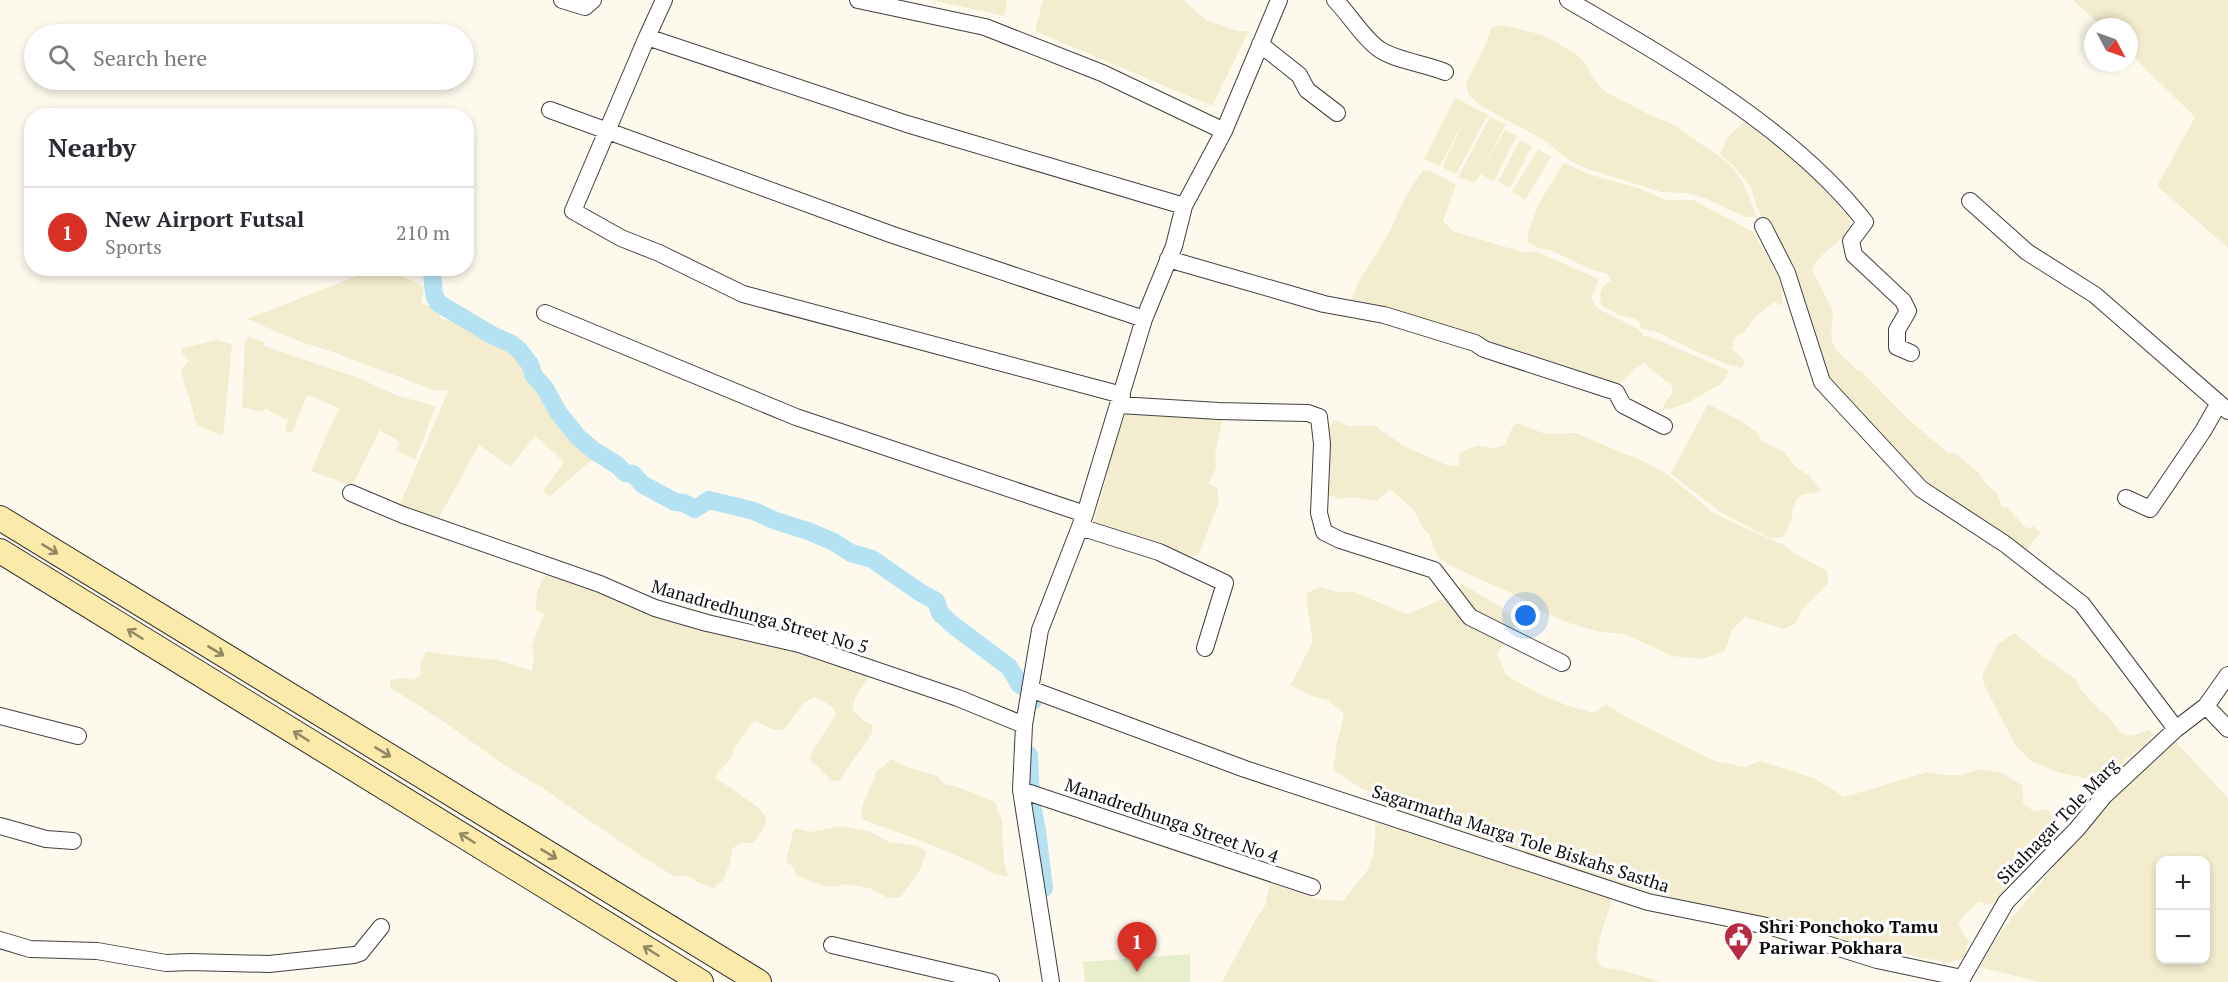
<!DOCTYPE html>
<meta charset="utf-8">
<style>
body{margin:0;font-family:"PT Serif",serif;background:#f2f2f3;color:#2b2b33}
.controls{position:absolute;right:18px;bottom:18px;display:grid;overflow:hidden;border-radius:12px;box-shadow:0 3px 9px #0003}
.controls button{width:54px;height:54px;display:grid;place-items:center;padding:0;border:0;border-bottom:2px solid #e1e1e2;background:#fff;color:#2b2b33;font:30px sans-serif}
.compass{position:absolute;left:2084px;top:18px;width:54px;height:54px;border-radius:50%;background:#fff;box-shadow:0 3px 9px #0003;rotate:131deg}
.you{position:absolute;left:1526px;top:616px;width:21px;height:21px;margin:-15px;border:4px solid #fff;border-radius:50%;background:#1a73e8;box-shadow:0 0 0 9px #1a73e833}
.badge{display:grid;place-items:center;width:39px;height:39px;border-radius:50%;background:#d93025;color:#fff;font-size:20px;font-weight:700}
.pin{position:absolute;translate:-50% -50px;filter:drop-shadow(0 2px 3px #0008)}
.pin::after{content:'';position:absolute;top:32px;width:21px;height:18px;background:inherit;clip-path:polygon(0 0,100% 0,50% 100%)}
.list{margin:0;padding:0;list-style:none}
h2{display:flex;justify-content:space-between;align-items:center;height:78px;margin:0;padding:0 24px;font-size:26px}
h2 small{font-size:20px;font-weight:400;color:#7c7c81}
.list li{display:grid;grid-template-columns:39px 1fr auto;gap:18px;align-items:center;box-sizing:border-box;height:90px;padding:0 24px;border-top:2px solid #e1e1e2}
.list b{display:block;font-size:22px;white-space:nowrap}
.list p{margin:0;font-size:20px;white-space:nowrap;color:#7c7c81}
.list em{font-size:20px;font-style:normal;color:#7c7c81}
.icon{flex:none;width:33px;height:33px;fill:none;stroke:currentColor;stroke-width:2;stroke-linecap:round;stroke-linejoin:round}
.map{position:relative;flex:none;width:2228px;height:982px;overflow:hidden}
.search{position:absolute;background:#fff;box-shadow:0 3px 9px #0003;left:24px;top:24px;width:450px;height:66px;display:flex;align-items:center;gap:15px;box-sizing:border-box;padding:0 21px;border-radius:33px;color:#7c7c81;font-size:22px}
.panel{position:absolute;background:#fff;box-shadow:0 3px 9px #0003;left:24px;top:108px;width:450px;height:168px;border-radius:24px}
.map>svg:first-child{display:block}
.farmland{fill:#f3ecce;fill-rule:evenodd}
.pitch{fill:#e6efc9}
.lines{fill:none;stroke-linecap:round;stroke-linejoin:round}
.canal{stroke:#b4e2f3;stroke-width:18}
.street-casing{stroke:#404040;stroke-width:18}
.secondary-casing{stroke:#2f2f2f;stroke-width:26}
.street{stroke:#fff;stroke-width:16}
.secondary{stroke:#fceaaa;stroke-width:24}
.oneway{stroke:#908763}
.labels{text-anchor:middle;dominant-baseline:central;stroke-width:6;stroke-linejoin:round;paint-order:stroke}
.street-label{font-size:18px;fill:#0d0d0d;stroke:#fff}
.poi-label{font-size:18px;font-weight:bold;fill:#0d0d0d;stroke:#fff;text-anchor:start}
</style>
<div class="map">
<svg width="2228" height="982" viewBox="0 0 2228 982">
<rect width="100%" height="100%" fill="#fef9ed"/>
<path class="farmland" d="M932,0h75l-3,16z
M1043,0h140l23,20 32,11h11l-37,75 -177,-75z
M2073,0h155v248l-71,-62 38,-69 -66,-64v-26h-27z
M1503,25l40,10 32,18 11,11 7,14 11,13 44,23 24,10 51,35 11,10 10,16 13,32h-12l-40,-19 -20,-5 -24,-1 -76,-24 -16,-8 -25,-20 -63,-34 -12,-11 -3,-12 20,-39 6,-17z
M1455,98l33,17 -32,59 -14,-7 27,-55 -29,54 -16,-7z
M1490,117l16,7 -23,45 22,-39 12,6 -23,45 -14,-7 -5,9 -17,-6z
M1744,122l9,5 27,23 20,12 48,55 3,6 -7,14 -19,15 -10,11 -3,7 19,37 2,9 -2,21 4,12 22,21 4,1 45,46 42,36 5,-1 25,20 8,12 11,9 5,15 5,-1 17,19 5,3 5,-3 6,7 -14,18 -88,-56 -111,-115 -58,-151 -13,-23 -5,-19 -17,-21 -14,-12 8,-17z
M1520,140l12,6 -22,42 -12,-6z
M1538,149l13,8 -26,43 -13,-8z
M1564,163l24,11 50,14 28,12h27l60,32 22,39 6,14 2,21 -9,-4 -18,14 -11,15 -10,7 -3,11 13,12 -3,7 -13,-3 -30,-12 -42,-21 -15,-3 -4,-9 -19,-5 -18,-10 -1,-10 2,-7 9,-8 -4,-6 -17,-5 -40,-19 -12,-2 -10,-6v-9l11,-30z
M1423,170l8,1 25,14 -13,36 10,10 72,22 9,-2 65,28 -8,19 6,10 41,21 6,7 12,3 72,31 -2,8 -7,7 -30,17 -19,7 -8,1 3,-8 7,-9v-7l-28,-23 -8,5 -18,18 -121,-41 -148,-39 9,-23 31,-50 18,-39z
M375,269h13l36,18 -3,17 19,4v10l27,8 12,10 43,24 34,55 36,45 -43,37 -6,-6 21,-29 -29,-26 -25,31 -31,-22 -42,76 -39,-12 50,-118 -14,-1 -104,-39 -29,-9 -54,-23z
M249,337l15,5v4l92,31 42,19 38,10 -21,54 -19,-10 4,-8 -20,-12 -28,56 -41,-15 28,-63 -32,-13 -15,38 -7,-2 3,-11 -19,-9 -1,-3 -8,4 -18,-5 3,-65z
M217,340l15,4 -9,92 -26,-11 -16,-54 8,-10 -8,-9 1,-4z
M1708,404l29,15 21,14 2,6 5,4 18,8 13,16 13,9 13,14 -5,3 -14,1 -6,5 -5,12v8l-9,18 -13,1 -50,-26 -49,-38z
M1127,410l96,7 -8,37 1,14 -7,15 8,5 2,13 -20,53 -14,4 -93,-33 10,-29 9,-40z
M1334,420l15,6h26l31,21 43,19h9l2,-12 7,-5 11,-3 17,2 10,-3 8,-19 5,-3 27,11 31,-1 44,19 17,6 30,16 48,40 70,32 10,8 32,17 1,12 -27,28 -5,12 -12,6 -39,-12 -13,13 -7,21 -23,8 -30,-3 -47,-22 -25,-2 -28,-8 -31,-13 -28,-17 -62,-28 -10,-7 -7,-10 -4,-13 -8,-10 -8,-16 -24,-21 -13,12 -29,-4 -7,2 -13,-4 -3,-16 4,-52z
M555,575l312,96 1,6 -13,21 -3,12 11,10 9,5v8l-33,48 -8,-1 -21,-21 2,-7 24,-38 -3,-6 -8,-6 -10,-5 -10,5 -21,28h-10l-18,-9 -5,3 -16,23 -3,9 -17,21 44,31 8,10 -6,15 -8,10h-13l-8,6 -2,14 -7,17 -9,8 -17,-6 -10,-7 -12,2 -34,-21 -100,-69 -37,-22 -54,-39 -60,-39 1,-7 10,-2 12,2 7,-4 1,-13 5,-11 71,8 35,11 2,-14 -2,-11 12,-32 -8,-4 1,-18 7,-16z
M1464,585l38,23 16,16 -21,30 9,21 31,18 29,12 27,8 13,-9 17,11 92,46 30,6 15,-6 56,18 28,18 84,-25 15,3h17l21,-6 22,4 20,13v17l10,8 14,-2 11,10 -1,18 -9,14 -54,54 -15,-3 -15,13 -6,10 10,15 -3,17 -17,6 -105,-22 -17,-5 -24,-11 -113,-23 -67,-17 -9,12 -12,37 -5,23 6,10 23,4 36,11h-439l34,-63 9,-13 5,-23 47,16 26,2 24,-30 6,-15 2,-16v-21l7,-23 -20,-7 -29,-19 4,-27 7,-29 -16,-14 -17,-4 -20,-11 22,-44 -6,-35v-13l13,-6 18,5h15l54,22 36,-15z
M2014,633l31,25 31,21 4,10 21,23 5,2 15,19 11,3 17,-6 4,5 -9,11 -18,13 -9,12 -14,11 -46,-10 -26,-11 -15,-15 -31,-59 -3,-10 15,-32z
M2174,740l54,58v184h-188l-61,-15 22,-35 85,-105 39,-43zM2160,860h46v100h-46z
M892,759l15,8 31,9 6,8 11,2 40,16 7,19 2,39 4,17 -17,-4 -10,-7 -62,-26 -58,-21 2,-15 14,-33z
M842,826l29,6 18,10 29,4 8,6 -5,16 -20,29 -13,1 -16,-9 -25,-5 -16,3 -10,-2 -26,-10 -1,-7 -8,-7 8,-33 17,4z"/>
<path class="pitch" d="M1190,954v28h-105l-2,-20z"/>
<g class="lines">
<path class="canal" d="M428,268l4,4 2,22 4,9 54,32 20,9 7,6 11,14 4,12 11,12 13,24 20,25 15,13 24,15 8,8 8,1 9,10 33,18 9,1 11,6 14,-9 45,11 22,10 32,10 26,11 17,11 21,6 49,34 15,8 4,12 13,12 56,42 11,18 14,8 -1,8
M1029,755l2,43 6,33 7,57"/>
<defs>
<path id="street" d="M562,0l23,7 8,-7
M664,0l-17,37 260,87 277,82
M858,0l127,27 117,46 122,58
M1335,0c15,15 28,38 44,49 15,11 47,15 66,23
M1568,0c101,59 225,129 297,222l-14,19 3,14 49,46 5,10 -11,19v17l14,6
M647,37l-74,174 48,27 38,15 84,41 379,101
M1260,44l39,31 8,15 30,23
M550,110l343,125 251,84
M1970,201l57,51 68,43 133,116
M1763,226l24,47 35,109 99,107 84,55 77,60 94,125
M1168,259l156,45 60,11 91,28 9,6 132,43 7,13 41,21
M545,313l251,104 289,97
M1119,405l100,6 89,2 11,4 3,27 -3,69 5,19 16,8 94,30 36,47 92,46
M351,493l52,22 197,69 55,24 52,15 92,21 159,54 66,27
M2126,498l24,11 53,-78 16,-28
M1080,527l79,25 66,31 -20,65
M1030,689l215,80 403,133 124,25 105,33 85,18
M2206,706l22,23
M0,716l78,20
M1021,790l291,97
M0,826l46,13 27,2
M0,940l30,9 67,2 69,12 24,-1 79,2 85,-9 6,-2 21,-26
M832,945l159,37
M1051,982l-30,-192 3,-65 16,-95 45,-116 59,-195 30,-73 10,-40 40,-75 55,-131
M1960,982l46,-80 71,-73 27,-33 72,-67 30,-23 22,-31"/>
<path id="secondary" d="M0,518l759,464
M0,551l701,431"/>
</defs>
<use href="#street" class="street-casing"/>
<use href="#secondary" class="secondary-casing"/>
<use href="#street" class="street"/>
<use href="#secondary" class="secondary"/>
</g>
<defs><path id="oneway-shaft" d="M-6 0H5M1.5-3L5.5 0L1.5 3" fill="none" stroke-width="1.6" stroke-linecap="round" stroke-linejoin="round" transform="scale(1.5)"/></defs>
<g class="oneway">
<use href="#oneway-shaft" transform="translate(50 549) rotate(31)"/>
<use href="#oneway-shaft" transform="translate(135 634) rotate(-148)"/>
<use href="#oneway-shaft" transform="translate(216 651) rotate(31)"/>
<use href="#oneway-shaft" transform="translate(301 736) rotate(-148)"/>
<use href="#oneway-shaft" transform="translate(383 752) rotate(31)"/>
<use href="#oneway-shaft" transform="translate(467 838) rotate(-148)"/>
<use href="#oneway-shaft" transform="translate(549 854) rotate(31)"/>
<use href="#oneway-shaft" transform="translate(651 951) rotate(-148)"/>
</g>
<defs>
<symbol id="civic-pin" viewBox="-11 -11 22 30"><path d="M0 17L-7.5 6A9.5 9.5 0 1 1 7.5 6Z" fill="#b72a40" stroke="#fff"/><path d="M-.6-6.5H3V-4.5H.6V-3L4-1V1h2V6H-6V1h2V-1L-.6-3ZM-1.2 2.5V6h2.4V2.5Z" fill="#fff"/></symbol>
</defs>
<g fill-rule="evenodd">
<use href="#civic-pin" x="1722" y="920" width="33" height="45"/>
</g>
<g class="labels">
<g class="street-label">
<text transform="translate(760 616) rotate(16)">Manadredhunga Street No 5</text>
<text transform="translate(1172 820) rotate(19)">Manadredhunga Street No 4</text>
<text transform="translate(2057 821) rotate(-46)">Sitalnagar Tole Marg</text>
<text transform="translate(1521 838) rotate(18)">Sagarmatha Marga Tole Biskahs Sastha</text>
</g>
<g class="poi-label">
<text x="1759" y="926">Shri Ponchoko Tamu<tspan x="1759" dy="21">Pariwar Pokhara</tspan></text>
</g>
</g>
</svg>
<div class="controls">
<button>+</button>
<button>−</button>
</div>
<svg class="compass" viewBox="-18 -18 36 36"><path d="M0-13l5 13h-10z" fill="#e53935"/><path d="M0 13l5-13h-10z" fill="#7c7c81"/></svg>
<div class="you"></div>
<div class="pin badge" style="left:1137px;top:972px">1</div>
<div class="search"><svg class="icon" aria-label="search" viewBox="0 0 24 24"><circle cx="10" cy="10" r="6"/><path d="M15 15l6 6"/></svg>Search here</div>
<section class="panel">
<h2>Nearby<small></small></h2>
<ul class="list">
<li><span class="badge">1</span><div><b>New Airport Futsal</b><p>Sports</p></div><em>210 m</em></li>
</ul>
</section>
</div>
